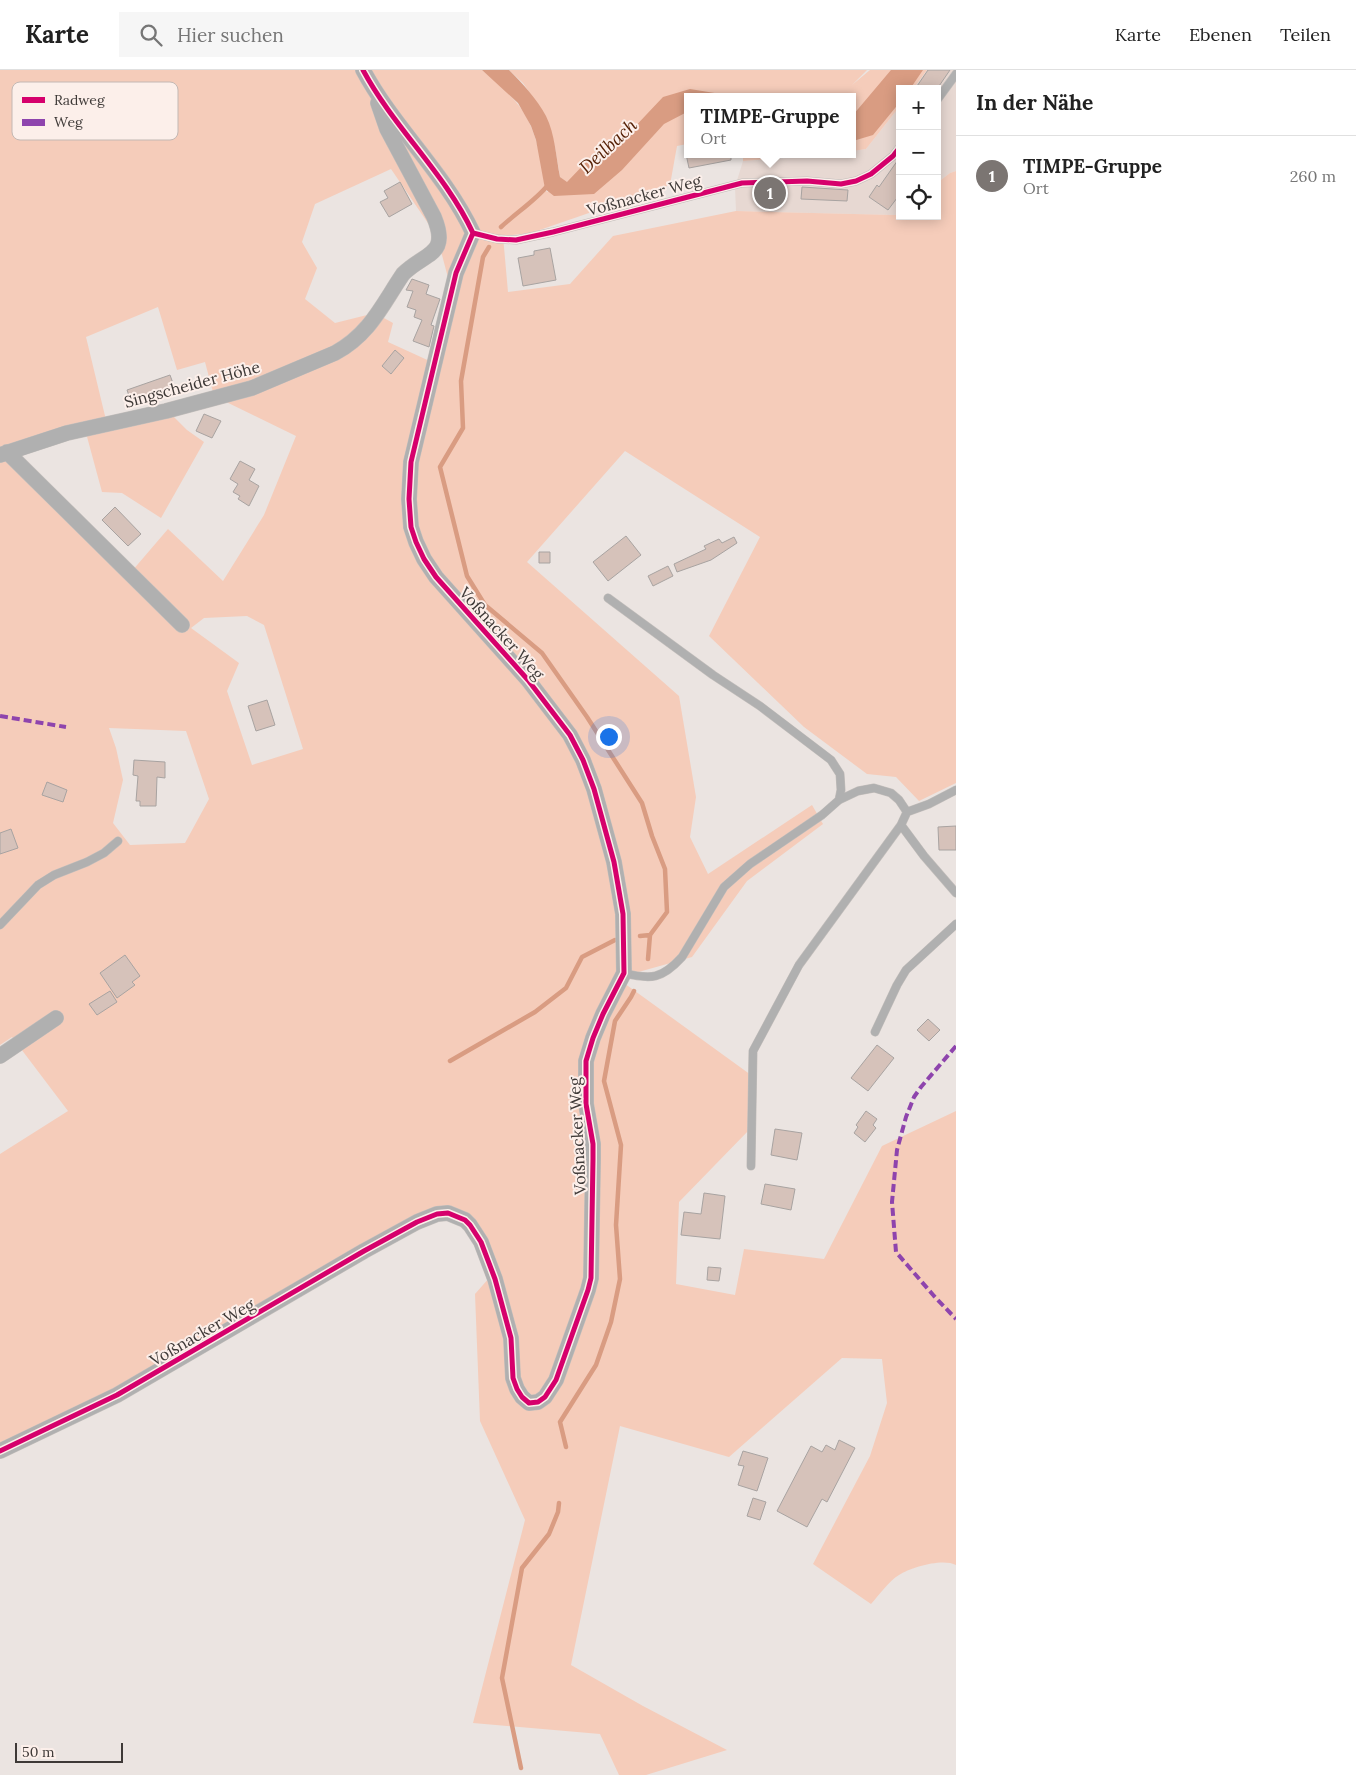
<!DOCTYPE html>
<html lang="de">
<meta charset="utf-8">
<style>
body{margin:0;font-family:Lora,serif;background:#f6f6f6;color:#222}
.controls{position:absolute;right:15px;top:15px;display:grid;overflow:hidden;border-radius:0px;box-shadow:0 2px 12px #0003}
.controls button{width:45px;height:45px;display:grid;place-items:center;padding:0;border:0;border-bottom:1px solid #e0e0e0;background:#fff;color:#222;font:25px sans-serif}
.scale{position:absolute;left:15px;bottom:12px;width:108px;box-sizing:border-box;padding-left:5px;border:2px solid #3e3937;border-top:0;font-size:14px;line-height:18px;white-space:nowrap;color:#3e3937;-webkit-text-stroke:4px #fcefea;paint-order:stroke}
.you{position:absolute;left:608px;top:666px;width:18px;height:18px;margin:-12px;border:4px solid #fff;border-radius:50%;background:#1a73e8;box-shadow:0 0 0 8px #1a73e833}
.badge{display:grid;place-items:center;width:32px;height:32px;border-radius:50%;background:#7b7572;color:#fff;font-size:16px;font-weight:700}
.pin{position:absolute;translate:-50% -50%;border:2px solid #fff;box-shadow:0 1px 5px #0006}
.popup{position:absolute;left:684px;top:23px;width:172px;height:65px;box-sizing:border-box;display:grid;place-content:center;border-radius:0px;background:#fff;filter:drop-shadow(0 1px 4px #0005);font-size:16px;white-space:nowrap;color:#767676}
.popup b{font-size:19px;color:#222}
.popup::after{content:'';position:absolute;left:50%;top:100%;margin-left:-10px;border:10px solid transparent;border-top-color:#fff}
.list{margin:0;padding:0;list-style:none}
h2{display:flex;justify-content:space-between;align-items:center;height:65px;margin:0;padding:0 20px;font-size:21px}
h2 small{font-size:16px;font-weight:400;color:#767676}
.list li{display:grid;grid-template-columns:32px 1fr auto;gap:15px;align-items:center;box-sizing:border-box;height:80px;padding:0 20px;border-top:1px solid #e0e0e0}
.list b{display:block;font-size:19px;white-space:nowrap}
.list p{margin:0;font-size:16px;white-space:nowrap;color:#767676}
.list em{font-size:16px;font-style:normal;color:#767676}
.icon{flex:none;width:28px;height:28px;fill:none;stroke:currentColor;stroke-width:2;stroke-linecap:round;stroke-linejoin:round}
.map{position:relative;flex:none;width:956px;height:1705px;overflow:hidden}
header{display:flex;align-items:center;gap:30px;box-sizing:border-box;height:70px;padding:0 25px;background:#fff;border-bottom:1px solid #e0e0e0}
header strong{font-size:24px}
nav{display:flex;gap:28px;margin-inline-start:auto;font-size:18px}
.search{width:350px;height:45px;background:#f6f6f6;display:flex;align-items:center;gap:12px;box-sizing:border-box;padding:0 18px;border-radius:0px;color:#767676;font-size:19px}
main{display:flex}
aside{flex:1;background:#fff}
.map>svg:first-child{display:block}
.built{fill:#e7d8d2}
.green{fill:#f5ccba;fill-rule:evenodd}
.water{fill:#d99c82}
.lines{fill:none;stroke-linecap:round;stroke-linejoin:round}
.stream{stroke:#d99c82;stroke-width:4.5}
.building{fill:#d6c2ba;stroke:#a8a3a1}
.service-casing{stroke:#c4bfbc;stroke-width:9}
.minor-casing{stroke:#c4bfbc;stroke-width:16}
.service{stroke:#b0b0b0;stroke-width:8}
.minor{stroke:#b0b0b0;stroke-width:15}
.quiet{stroke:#8e44ad;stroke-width:4;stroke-dasharray:8 4;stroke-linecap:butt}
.cycleway-casing{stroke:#fcefea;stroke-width:8}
.cycleway{stroke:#d6006c;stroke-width:5}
.labels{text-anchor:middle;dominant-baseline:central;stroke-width:4;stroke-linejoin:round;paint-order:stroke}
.street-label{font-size:16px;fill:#3e3937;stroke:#fcefea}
.water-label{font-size:18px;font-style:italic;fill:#552005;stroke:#fcefea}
.key{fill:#fcefea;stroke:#c3b8b4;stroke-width:1}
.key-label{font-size:14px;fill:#3e3937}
</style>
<header>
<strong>Karte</strong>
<div class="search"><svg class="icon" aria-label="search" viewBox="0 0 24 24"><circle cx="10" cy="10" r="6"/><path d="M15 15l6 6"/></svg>Hier suchen</div>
<nav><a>Karte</a><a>Ebenen</a><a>Teilen</a></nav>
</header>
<main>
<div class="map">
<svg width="956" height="1705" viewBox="0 0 956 1705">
<rect width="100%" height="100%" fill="#ebe4e1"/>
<path class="built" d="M927,0h29v101l-6,2 -13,10v-94h-24z
M900,36v106l-5,3 -159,-4 -1,-24 8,-26 109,-7 1,-3 13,-2z"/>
<path class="green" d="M0,0h355l72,102h10l-66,-102h111c12,10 24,20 34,32 20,23 26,58 29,87l2,3 20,-9 -7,-6 -5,-30 -10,-32 -22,-32 -14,-13h358l-15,15 18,-15h57l-14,19h-13v17l-34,43 -13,2 -1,-54h-164l-1,47 -10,2 -7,39 -139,48 -28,3 5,56 62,-8 43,-48 123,-25 159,4 5,-3v4h37v-33l13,-10 6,-2v612l-37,18 -23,-24 -29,-3 -63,-47 -95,-91 51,-99 -135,-86 -98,111 152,134 17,101 -6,40 18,37 104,-69 11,19 -76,57 -55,76 -75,21 134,97 -2,55 -70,72 -3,82 59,11 9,-46 80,10 58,-113 74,-35v454c-13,-7 -45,2 -57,10 -10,6 -20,20 -28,29l-58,-40 57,-108 17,-53 -5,-44 -40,-1 -113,99 -109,-31 -49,239 72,41 84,44 -81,25h-27l-19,-41 -127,-11 52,-203 -45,-99 -5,-127 22,-25 -23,-48 -38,-11 -328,186 -108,48v-290l68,-43 -56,-74 -12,8zM391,99l43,63 8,23 9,34 -17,74 -46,-21 5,-19 -18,-10 -40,10 -30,-24 12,-31 -15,-26 13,-38zM158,237l19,63 28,-8 9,34 82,40 -32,79 -41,66 -55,-52 -36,42 -107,-106 -3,-9 13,-9 51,-14 16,59 20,1 39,25 43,-76 -17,-12 -14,-14 -67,4 -20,-83zM247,546l17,9 39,124 -51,16 -25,-74 12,-28 -48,-35 13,-10zM109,658l77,3 23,68 -24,44 -55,2 -17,-22 10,-43 -7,-32z
M743,84h91l-91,7z"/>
<path class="water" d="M482,0h27c13,13 28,29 37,46 9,18 10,41 14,61l7,5 22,-23 23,-8 51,-54 27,-8 49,8h-51l-1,15 -23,12 -42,46 -28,24 -40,2 -9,-7 -9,-49 -5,-14 -13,-23z
M891,0h32l-13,19h-10v13l-27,33 -20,6v-26z"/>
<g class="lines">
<path class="stream" d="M501,157c15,-14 35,-27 47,-42
M489,177l-6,10 -22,124 2,47 -23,39 27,109 18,29 57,48 45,64 55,86 10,33 13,33 2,43 -17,23 -2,24
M640,866l10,-1
M450,991l85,-49 31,-24 16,-31 33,-17
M566,1377l-6,-25 36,-57 15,-43 9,-43 -4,-54 5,-80 -17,-64 11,-60 16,-24 3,-6
M521,1698l-19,-90 20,-110 27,-34 9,-22 1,-9"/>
</g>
<path class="building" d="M928,0h22l-13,19h-22z
M686,84h45v6l-42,8z
M900,87v37l-12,16 -19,-13 8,-12 2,2z
M400,112l12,22 -23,13 -9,-15 8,-4 -4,-7z
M802,117l46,3 -1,11 -46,-2z
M550,178l6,32 -33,6 -5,-28 16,-3v-4z
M412,209l17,6 -3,9 14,5 -9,26 3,1 -5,21 -16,-6 9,-21 -8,-3 2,-7 -9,-3 6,-16 -7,-1z
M395,280l9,8 -13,16 -9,-8z
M170,305l4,11 -9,3 2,7 -22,8 -1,-4 -12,4 -5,-14z
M204,344l17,7 -9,17 -16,-7z
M240,391l15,8 -6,11 10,6 -10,20 -11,-7 2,-3 -7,-4 5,-8 -8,-5z
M115,437l26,27 -13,12 -26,-26z
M626,466l15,19 -33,26 -15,-19z
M734,467l3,6 -26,17 -34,12 -3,-8 32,-15 -2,-3 15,-7 3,4z
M539,482h11v11h-11z
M668,496l5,10 -20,10 -5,-10z
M267,630l8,25 -19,6 -8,-25z
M134,690l31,2v16l-8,-1 -1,29h-16v-5h-4l2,-25 -5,-1z
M47,712l20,8 -4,12 -21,-7z
M956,756v24h-17l-1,-23z
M11,759l7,19 -18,6v-21z
M125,885l15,21 -8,6 3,3 -18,13 -17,-25z
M110,921l7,11 -20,13 -8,-11z
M928,949l12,11 -11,11 -12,-11z
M877,975l17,13 -26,33 -17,-13z
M866,1041l11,8 -4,6 3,3 -11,14 -11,-9 4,-6 -2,-2z
M775,1059l27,4 -5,27 -26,-5z
M765,1114l30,5 -4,21 -30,-6z
M704,1123l21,3 -5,43 -39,-4 3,-23 17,2z
M708,1197l13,1 -2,13 -12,-1z
M839,1370l16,8 -28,54 -5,-3 -15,28 -30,-16 34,-65 11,6 4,-7 9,5z
M743,1381l25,7 -11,33 -19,-6 6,-19 -6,-1z
M753,1428l13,4 -6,18 -13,-4z"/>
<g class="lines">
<defs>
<path id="service" d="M937,30l19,-26
M473,163l24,6 19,1 37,-8 189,-49 65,-2 34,3 15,-3 15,-7 22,-18 7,-9
M608,528l105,77 47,31 71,54 9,14 1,16 -2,10
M907,742l22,-8 27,-14
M901,755l23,31 32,37
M0,855l38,-40 16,-10 33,-13 17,-9 14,-12
M624,903c27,7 38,6 58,-16l42,-70 26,-23 72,-49 17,-15 19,-9 16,-3 17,5 8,7 8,12
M875,962l22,-47 9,-15 50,-46
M751,1096l2,-115 46,-86 102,-140 6,-13"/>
<path id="minor" d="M7,382l175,173
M0,385l67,-22 99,-22 86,-23 83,-35c35,-19 47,-48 68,-79 22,-22 47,-18 31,-57l-47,-88 -9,-26
M0,986l56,-38
M0,1381l117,-56 247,-144 53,-29 20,-8 11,-1 17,7 5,5 11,17 14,37 16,59 2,40 4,11 5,8 7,6 9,-1 7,-5 11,-17 32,-90 3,-12 2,-119v-15l-7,-40v-43l7,-23 10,-24 21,-41 -1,-59 -9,-52 -20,-73 -11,-29 -13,-25 -42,-55 -92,-103 -12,-18 -8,-17 -5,-15 -2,-28 2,-37 45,-189 17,-40c-28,-60 -79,-105 -110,-163"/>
</defs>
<use href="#service" class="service-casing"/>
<use href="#minor" class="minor-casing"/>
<use href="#service" class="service"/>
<use href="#minor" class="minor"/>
<path class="quiet" d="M0,646l66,11
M956,976l-35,41 -7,10 -8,20 -9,33 -5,52 4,50 38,44 22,23"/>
<defs>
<path id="cycleway" d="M473,163l24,6 19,1 37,-8 189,-49 65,-2 34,3 15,-3 15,-7 22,-18 7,-9
M0,1381l117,-56 247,-144 53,-29 20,-8 11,-1 17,7 5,5 11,17 14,37 16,59 2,40 4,11 5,8 7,6 9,-1 7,-5 11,-17 32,-90 3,-12 2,-119v-15l-7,-40v-43l7,-23 10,-24 21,-41 -1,-59 -9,-52 -20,-73 -11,-29 -13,-25 -42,-55 -92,-103 -12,-18 -8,-17 -5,-15 -2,-28 2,-37 45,-189 17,-40c-28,-60 -79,-105 -110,-163"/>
</defs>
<use href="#cycleway" class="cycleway-casing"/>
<use href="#cycleway" class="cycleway"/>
</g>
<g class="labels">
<g class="street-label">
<text transform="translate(644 125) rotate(-15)">Voßnacker Weg</text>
<text transform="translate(192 314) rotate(-15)">Singscheider Höhe</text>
<text transform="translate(502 563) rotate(48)">Voßnacker Weg</text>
<text transform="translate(577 1066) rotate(-93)">Voßnacker Weg</text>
<text transform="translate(202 1262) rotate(-30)">Voßnacker Weg</text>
</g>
<g class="water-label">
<text transform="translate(608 76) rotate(-43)">Deilbach</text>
</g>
</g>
<rect x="12" y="12" width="166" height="58" rx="8" class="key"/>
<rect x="22" y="27" width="23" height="6" fill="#d6006c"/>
<rect x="22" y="49" width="23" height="7" fill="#8e44ad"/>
<g class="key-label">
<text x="54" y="35">Radweg</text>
<text x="54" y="57">Weg</text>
</g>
</svg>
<div class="controls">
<button>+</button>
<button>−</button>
<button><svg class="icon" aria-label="locate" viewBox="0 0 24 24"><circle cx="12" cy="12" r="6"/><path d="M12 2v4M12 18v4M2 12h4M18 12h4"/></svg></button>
</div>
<div class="scale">50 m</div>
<div class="you"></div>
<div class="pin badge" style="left:770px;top:123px">1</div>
<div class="popup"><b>TIMPE-Gruppe</b>Ort</div>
</div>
<aside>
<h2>In der Nähe<small></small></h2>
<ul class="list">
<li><span class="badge">1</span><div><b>TIMPE-Gruppe</b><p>Ort</p></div><em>260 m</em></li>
</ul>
</aside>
</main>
